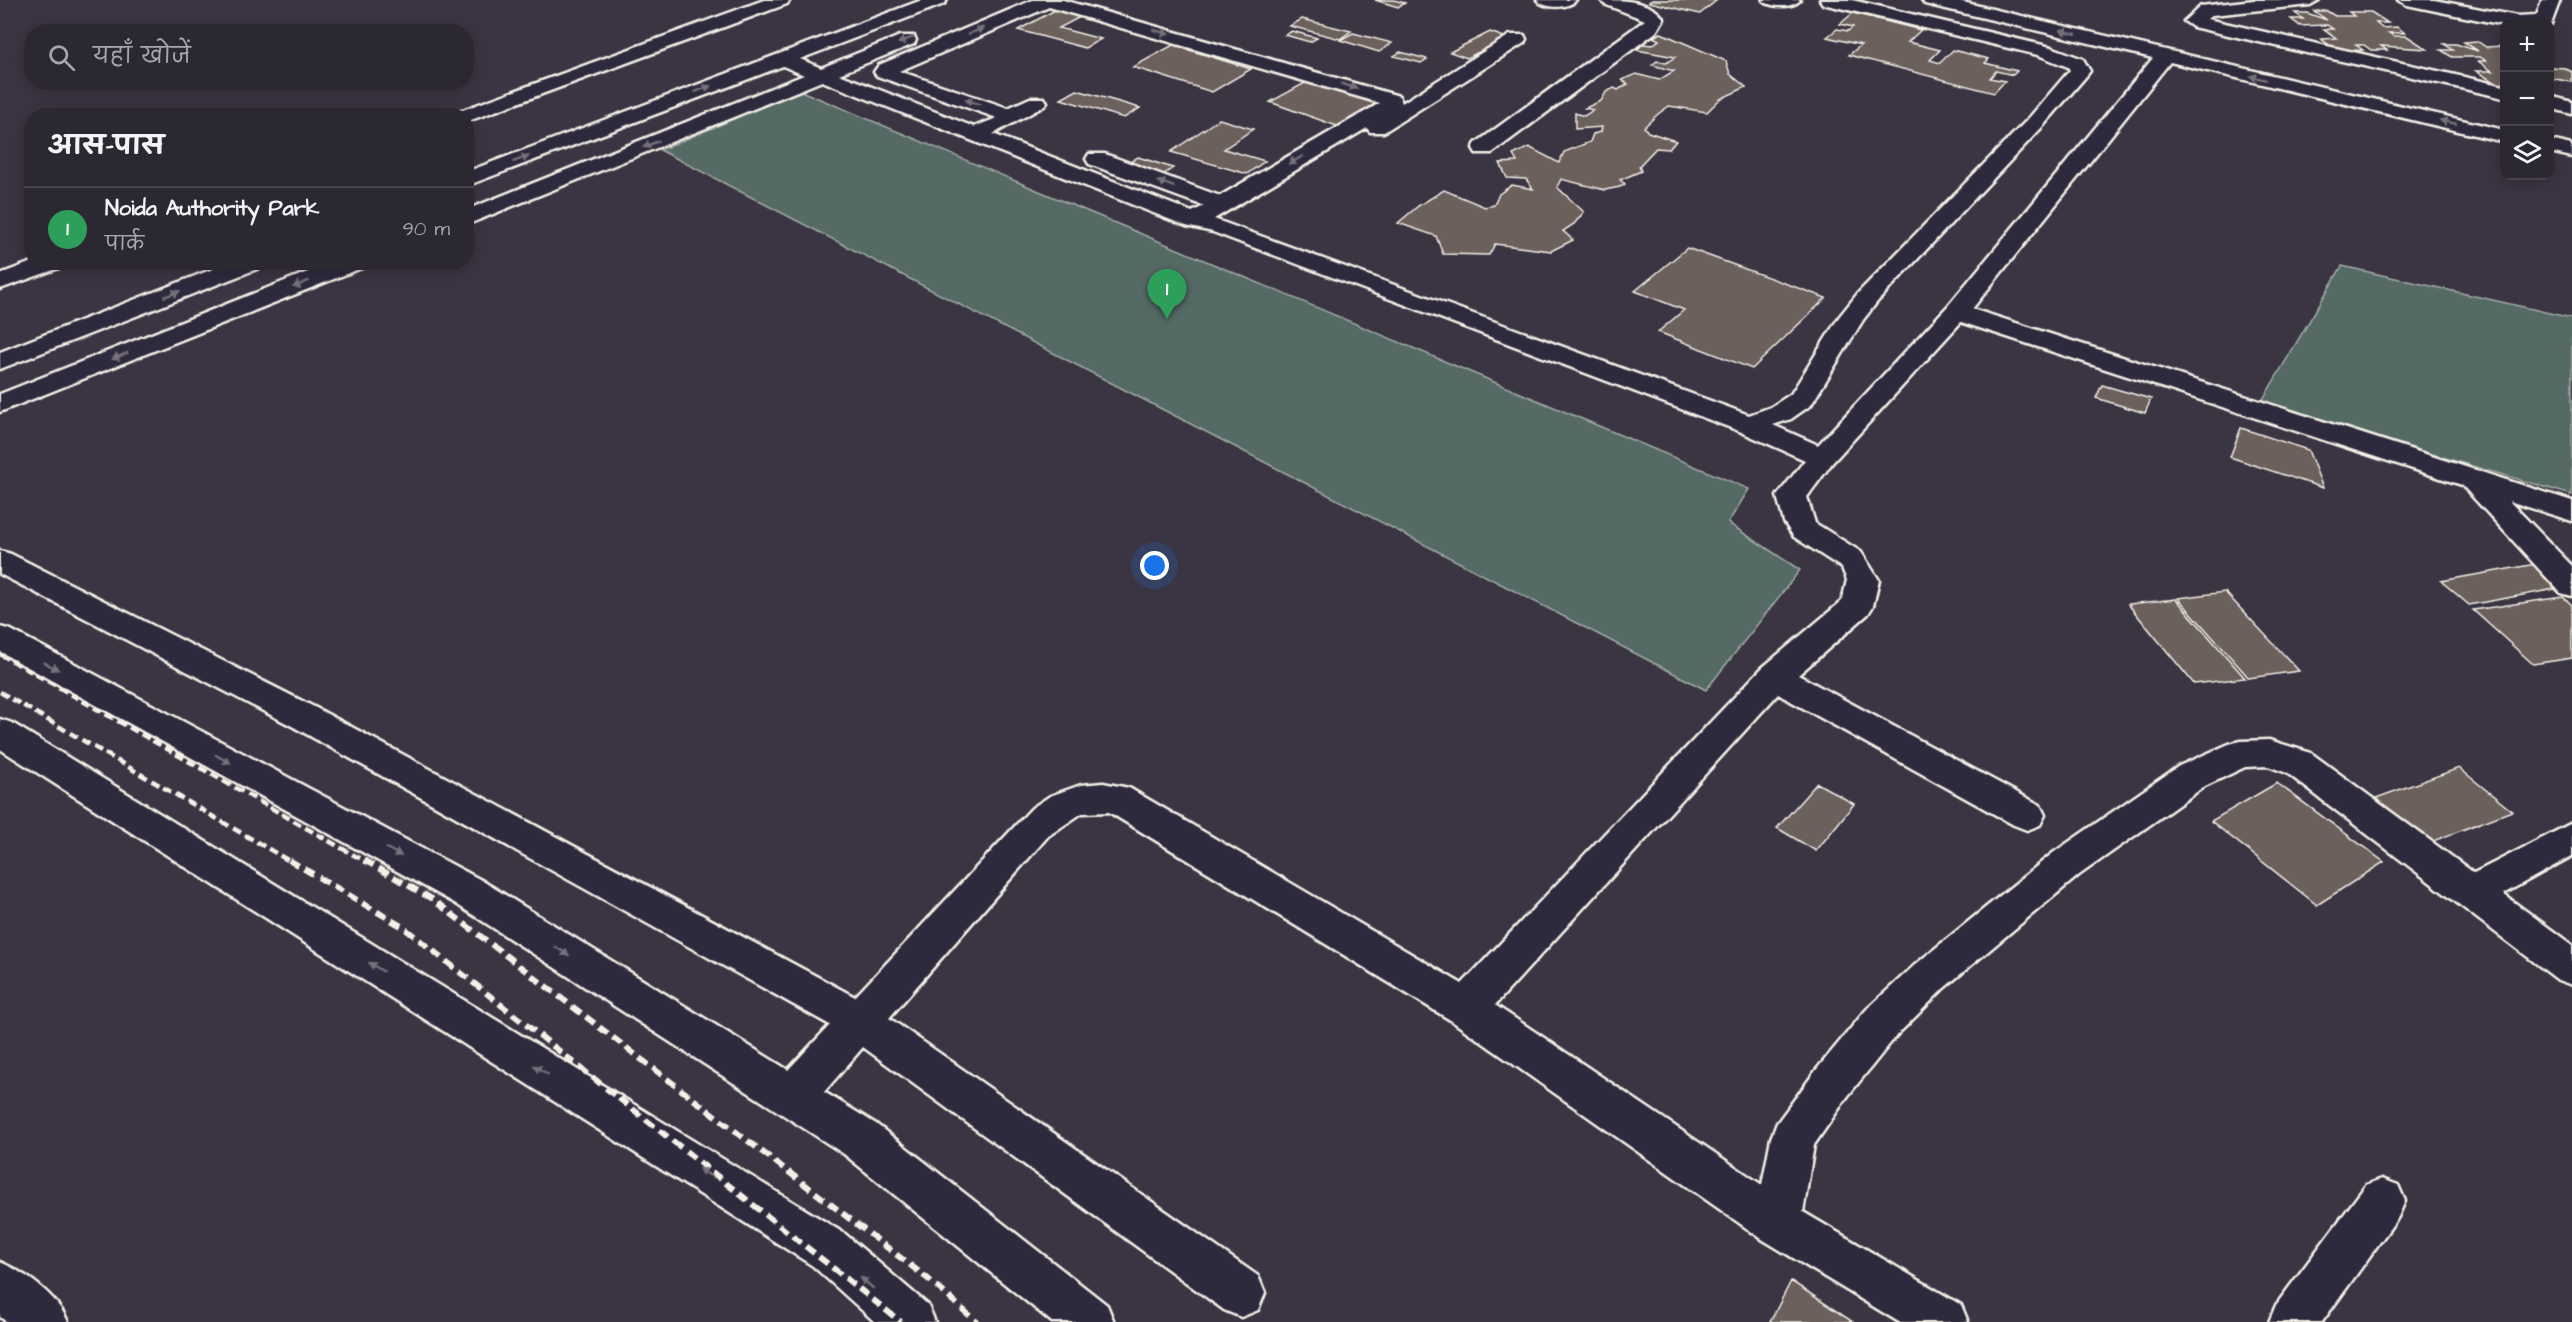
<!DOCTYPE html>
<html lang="hi">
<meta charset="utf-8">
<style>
body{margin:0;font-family:"Architects Daughter","Playpen Sans Deva",sans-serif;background:#38343e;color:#f1f3f6}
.controls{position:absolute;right:18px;top:18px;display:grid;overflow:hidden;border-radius:12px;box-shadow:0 3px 15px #0003}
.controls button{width:54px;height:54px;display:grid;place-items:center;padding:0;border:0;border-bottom:2px solid #48444d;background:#2c2832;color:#f1f3f6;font:30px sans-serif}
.you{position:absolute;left:1155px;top:566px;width:21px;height:21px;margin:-15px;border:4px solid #fff;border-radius:50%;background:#1a73e8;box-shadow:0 0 0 9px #1a73e833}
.badge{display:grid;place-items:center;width:39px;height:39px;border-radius:50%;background:#db2777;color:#fff;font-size:20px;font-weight:700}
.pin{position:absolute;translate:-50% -50px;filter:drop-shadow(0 2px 3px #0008)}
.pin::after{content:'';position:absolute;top:32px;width:21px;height:18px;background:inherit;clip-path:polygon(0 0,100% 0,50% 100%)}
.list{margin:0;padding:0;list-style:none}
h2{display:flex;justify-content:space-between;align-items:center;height:78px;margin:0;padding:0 24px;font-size:26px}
h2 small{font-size:20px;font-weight:400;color:#a6a6ac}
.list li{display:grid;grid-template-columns:39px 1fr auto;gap:18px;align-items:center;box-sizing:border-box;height:84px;padding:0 24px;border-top:2px solid #48444d}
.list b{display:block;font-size:22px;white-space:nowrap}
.list p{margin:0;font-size:20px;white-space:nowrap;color:#a6a6ac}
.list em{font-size:20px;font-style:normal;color:#a6a6ac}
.icon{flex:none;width:33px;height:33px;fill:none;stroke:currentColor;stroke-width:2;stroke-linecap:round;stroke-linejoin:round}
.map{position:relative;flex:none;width:2572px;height:1322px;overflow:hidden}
.search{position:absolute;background:#2c2832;box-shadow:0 3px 15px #0003;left:24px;top:24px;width:450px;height:66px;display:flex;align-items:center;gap:15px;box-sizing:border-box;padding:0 21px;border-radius:24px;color:#a6a6ac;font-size:22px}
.panel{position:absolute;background:#2c2832;box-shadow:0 3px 15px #0003;left:24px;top:108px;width:450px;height:162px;border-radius:24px}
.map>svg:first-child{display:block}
.green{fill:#546a65;stroke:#a4aea6;stroke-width:1.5}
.building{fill:#6c605b;stroke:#f4f1e8;stroke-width:1.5}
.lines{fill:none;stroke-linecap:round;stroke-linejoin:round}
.minor-casing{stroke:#f4f1e8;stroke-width:5}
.minor{fill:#2f2a3d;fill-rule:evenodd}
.rail-far1{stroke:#f4f1e8;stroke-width:4.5;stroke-dasharray:9 4.5;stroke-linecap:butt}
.rail{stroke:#f4f1e8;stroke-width:6;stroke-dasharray:11 6;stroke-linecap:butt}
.oneway{fill:#747079}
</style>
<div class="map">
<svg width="2572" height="1322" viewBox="0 0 2572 1322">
<rect width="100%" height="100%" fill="#3b3543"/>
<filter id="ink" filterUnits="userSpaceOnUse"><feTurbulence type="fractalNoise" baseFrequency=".0167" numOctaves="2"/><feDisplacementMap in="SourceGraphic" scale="12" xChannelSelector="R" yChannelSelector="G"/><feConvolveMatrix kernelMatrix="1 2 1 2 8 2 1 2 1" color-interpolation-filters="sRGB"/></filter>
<g filter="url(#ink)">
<path class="green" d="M801,91l948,398 -21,34 72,47 -94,120 -1046,-540z
M2342,266l230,52v177l-312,-91z"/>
<path class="building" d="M1375,0h19l11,3 -7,4z
M1652,0h65l-17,14 -51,-12z
M1057,9l25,7 -23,12 42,11 -16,9 -67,-18z
M2314,11h13l8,5h19l-5,-4h22l17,11h-12l6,5 15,-1 8,6h-16l5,3h13l20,13 -46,-3 6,4h-16l-7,-5h-8l7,5 -25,1 -17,-12 15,-1 -12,-9h9l-6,-4 -27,1 -9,-7h12l-8,-6h12l20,7z
M1853,13l68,17 -13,12 32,8 -10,10 10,3 13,-13 36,9 -4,4 32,8 -4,4 -17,-4 -6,7 15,3 -11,12 -145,-38 12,-10 -34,-8 10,-8 11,2 5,-4 -13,-3z
M1302,19l49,12 -11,8 -50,-13z
M1292,31l25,7 -7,4 -25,-7z
M1490,32l17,6 -40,20 -17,-6z
M1353,33l39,10 -13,9 -39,-12z
M1661,33l65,28 4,13 16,13 -26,12 -13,13 -38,-6 -11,8 -14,13 4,5 28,9 -7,8 -13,-1 -17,18 2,5 -21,9 5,4 -5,3 -15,3 -44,-11 -4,8 27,25 -10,12 -11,7 10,9 -22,11 -56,-7 -6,11 -46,-1 -7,-18 -38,-13 20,-17 26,-16 41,17 9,-2 5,-11 13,-9 21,4 -7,-10 -19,-1 -7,-15 17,-1 -4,-7 16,-8 30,16 5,-11 26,-10 3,-8 8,-2 1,-5 -27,2v-16l9,3 9,-6 -8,-2 16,-7 5,-9 8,-4 4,2 10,-6 -6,-4 14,-6 23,6 15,-9 -22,-6 5,-4 9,2 9,-6 -38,-7 6,-6 9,1 7,-5 -6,-3z
M2477,41l9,6 18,-1v38h-7l-21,-13h16l-14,-10h8l-6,-4h-28l-11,-7h12l-9,-6h12l22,7 -14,-9z
M1173,45l78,24 -39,23 -79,-25z
M1400,52l27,7 -6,4 -27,-7z
M2550,67l15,1 7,4v10l-22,-4z
M1314,78l74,25 -43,26 -75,-27z
M1077,90l63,18 -16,10 -63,-19z
M1219,119l34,10 -29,20 41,12 -18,13 -76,-22z
M1138,157l35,11 -15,10 -36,-11z
M1687,248l139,50 -74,71 -94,-37 26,-22 -49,-19z
M2102,385l49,14 -6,14 -49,-15z
M2241,428l67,22 15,38 -93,-31z
M2536,564l30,23 -97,18 -28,-24z
M2225,592l74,79 -50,7 -71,-80z
M2563,597l9,8v53l-39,6 -60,-54z
M2176,599l69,79 -51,6 -66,-80z
M2459,768l53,43 -84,32 -52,-45z
M1817,783l37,21 -38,47 -39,-23z
M2277,783l107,79 -67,43 -106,-84z
M1791,1281l62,41h-83z"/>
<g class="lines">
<defs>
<path id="minor" d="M764,0h26l-3,4 -316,116 -5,2v-6h-12l3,-4z
M922,0h25l-3,4 -144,55 21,9 79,-32h14l2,4 -2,4 -75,30 135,53 23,-9 -120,-42 -3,-4 5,-7 154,-65h30l336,96 3,7 108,-68h14l2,4 -2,4 -140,89h-14l-3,-4 -153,91 535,196 22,-8 20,-13 48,-77 20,-25 170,-174 41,-48 -2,-3 -30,-12 -215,-51 -3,-4h32l199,47 32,12 7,12 -3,4 -44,51 -166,176 -14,18 -52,85 -20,14 -18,6 45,20 129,-138 206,-249 -228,-54 -3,-4h32l550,130v12l-334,-80 -198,247 600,192v20l-63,-20 63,65v30l-11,-3 -99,-108 -501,-163 -129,141 -25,34 8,26 46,29 18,28 -6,26 -5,8 -70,61 242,130 5,10 -5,10 -13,5 -13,-5 -236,-131 -283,311 267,180 9,-47 6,-15 40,-54 49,-59 50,-46 137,-111 126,-87 50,-22 12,-3 28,-1 42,13 163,120 98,-50v33l-69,38 69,51v40l-14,-5 -271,-207 -19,-7 -23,1 -40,19 -126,89 -135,113 -48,48 -49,61 -33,48 -11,67 158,93 7,17h-69l-137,-83 -310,-218 -343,-209 -27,1 -34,23 -159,182 369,258 7,17 -7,17 -17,7 -17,-7 -361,-263 -39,45 52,32 231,181 7,17h-62l-208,-168 -391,-252 -453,-250v-25l11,3 470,250 307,190 42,-45 -538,-299 -292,-152v-23l11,3 305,154 539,289 177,-189 18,-12 31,-11 22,-2 26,5 333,196 300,-316 80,-67 5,-21 -5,-12 -48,-31 -10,-15 -7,-26 28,-36 -66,-29 -526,-199 -27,-6 -364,-145 -356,144v-15l338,-135 -21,-9 -317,120v-14zM1049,7l331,96 -160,93 -115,-42h-16l-3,5 3,5 115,42 -12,6 -199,-78 51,-28 3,-4 -3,-4h-14l-22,10 -109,-37z
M1537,0h39c-7,9 -32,9 -39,0z
M1601,0c21,0 50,0 63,19l-8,13 -164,121h-16l-3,-5 3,-5 169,-123 -41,-16z
M1763,0h37c-7,8 -30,8 -37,0z
M2254,0h65l-9,5 -98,10 -5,4 297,67v12l-311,-71 -9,-6 17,-15z
M2398,0h36l83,16 20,-1 5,-15h18l-9,24 -47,-2v3l-97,-20z
M2550,96l22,6v12l-22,-6z
M2550,140l22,5v12l-22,-5z
M32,262h34l-4,5 -62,22v-15z
M231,262h35l-4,5 -262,102v-17z
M333,262h35l-4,5 -364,145v-18z
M0,719l12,4 833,511 83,71 7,17h-60l-62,-56 -813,-517z
M2382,1179l16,6 7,16 -7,16 -76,105h-53l7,-17 90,-120z
M0,1262c27,12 57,33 68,60h-61l-7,-5z"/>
</defs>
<use href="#minor" class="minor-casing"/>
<use href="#minor" class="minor"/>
<path class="rail-far1" d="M0,654l366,208
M0,692l291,170"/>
<path class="rail" d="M289,860l114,67 498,395
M364,860l68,39 495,379 50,44"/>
</g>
<defs><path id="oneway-solid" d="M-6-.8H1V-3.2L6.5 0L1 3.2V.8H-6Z" transform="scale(1.5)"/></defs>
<g class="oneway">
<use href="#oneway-solid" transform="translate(976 31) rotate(-23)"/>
<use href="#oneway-solid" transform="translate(1161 32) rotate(16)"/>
<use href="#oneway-solid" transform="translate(2068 32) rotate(-167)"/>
<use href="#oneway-solid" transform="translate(906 40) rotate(157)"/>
<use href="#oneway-solid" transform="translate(2258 78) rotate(-167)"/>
<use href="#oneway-solid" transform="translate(1349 86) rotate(16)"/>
<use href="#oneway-solid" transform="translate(703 89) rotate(-21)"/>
<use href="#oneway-solid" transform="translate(973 102) rotate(-161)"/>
<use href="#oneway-solid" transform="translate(2448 122) rotate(-167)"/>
<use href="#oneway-solid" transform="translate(651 144) rotate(158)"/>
<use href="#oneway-solid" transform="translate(521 159) rotate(-21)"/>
<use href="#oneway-solid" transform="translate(1296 160) rotate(150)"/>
<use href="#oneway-solid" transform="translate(1166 184) rotate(-160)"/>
<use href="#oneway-solid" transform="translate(301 284) rotate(158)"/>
<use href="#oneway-solid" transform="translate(172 294) rotate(-21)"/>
<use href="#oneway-solid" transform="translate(120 356) rotate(158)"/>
<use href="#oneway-solid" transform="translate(51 666) rotate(28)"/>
<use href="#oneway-solid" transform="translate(223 759) rotate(28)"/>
<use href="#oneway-solid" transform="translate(394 852) rotate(28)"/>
<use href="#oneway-solid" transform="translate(562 951) rotate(32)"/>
<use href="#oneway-solid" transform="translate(376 967) rotate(-148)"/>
<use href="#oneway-solid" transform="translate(541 1070) rotate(-148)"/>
<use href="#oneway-solid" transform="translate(706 1173) rotate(-148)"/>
<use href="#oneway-solid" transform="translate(867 1283) rotate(-139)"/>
</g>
</g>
</svg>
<div class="controls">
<button>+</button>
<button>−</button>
<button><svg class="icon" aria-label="layers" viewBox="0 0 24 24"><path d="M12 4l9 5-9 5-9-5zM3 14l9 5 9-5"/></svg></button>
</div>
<div class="you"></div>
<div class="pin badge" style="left:1167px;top:319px;background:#2e9e5b">1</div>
<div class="search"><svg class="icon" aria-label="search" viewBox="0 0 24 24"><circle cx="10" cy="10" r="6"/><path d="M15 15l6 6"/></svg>यहाँ खोजें</div>
<section class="panel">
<h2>आस-पास<small></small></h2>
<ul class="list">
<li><span class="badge" style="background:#2e9e5b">1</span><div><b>Noida Authority Park</b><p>पार्क</p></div><em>90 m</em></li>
</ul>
</section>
</div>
